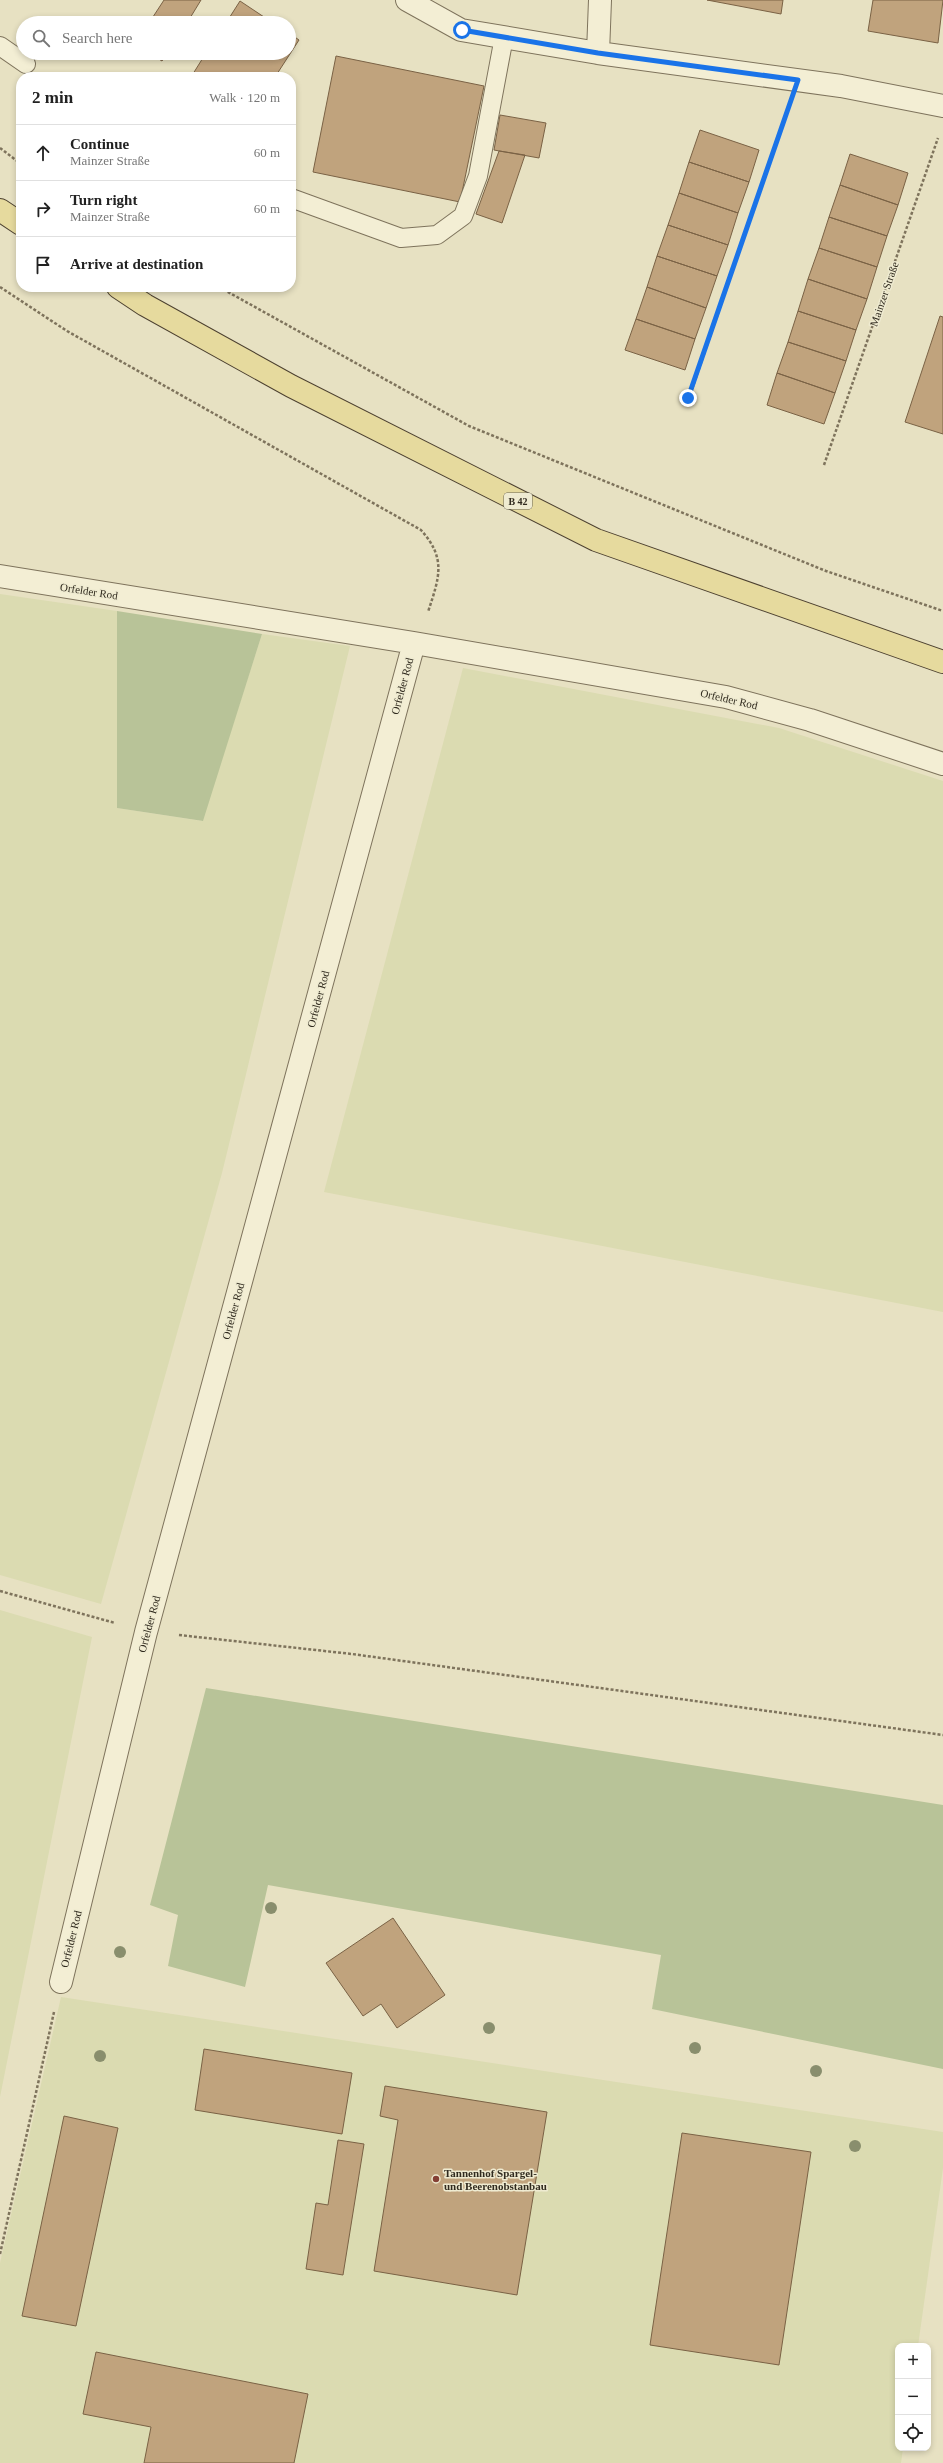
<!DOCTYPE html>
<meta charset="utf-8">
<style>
body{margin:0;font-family:Georgia,serif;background:#f2f2f2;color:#222}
.controls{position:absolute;right:12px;bottom:12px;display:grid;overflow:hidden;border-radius:8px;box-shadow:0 2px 6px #0003}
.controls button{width:36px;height:36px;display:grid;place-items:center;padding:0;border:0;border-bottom:1px solid #e0e0e0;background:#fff;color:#222;font:20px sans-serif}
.stop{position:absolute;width:12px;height:12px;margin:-9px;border:3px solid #1a73e8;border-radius:50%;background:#fff}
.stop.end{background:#1a73e8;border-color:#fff;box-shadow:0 1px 4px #0008}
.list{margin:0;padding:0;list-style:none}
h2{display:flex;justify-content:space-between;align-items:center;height:52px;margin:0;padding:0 16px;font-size:17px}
h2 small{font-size:13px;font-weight:400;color:#767676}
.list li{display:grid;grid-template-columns:26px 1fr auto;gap:12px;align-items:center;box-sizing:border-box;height:56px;padding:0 16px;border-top:1px solid #e0e0e0}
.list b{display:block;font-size:15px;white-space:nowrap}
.list p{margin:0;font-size:13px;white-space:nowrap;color:#767676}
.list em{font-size:13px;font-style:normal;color:#767676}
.icon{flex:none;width:22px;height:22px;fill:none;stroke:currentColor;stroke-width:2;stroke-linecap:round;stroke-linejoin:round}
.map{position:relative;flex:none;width:943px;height:2463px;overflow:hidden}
.search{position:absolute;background:#fff;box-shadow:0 2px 6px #0003;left:16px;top:16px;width:280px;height:44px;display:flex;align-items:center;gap:10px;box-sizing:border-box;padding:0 14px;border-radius:22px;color:#767676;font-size:15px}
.panel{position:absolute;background:#fff;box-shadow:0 2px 6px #0003;left:16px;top:72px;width:280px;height:220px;border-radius:16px}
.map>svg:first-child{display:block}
.farmland{fill:#dbdbb1}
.green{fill:#b8c398}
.building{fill:#c0a37d;stroke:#7a6245}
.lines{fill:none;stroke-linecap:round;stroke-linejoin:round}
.service-casing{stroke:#7e735c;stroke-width:20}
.minor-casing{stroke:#7e735c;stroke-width:24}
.primary-casing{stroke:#4d4130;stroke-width:24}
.path{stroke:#7e735c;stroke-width:2.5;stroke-dasharray:3 2;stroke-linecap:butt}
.service{stroke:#f3eed4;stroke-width:18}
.minor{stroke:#f3eed4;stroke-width:22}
.primary{stroke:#e6da9e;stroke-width:22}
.tree{fill:#898e6d}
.route{stroke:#1a73e8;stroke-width:5}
.poi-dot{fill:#854034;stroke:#efebd1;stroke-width:1.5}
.labels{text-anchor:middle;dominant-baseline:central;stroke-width:3;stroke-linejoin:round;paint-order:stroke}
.shield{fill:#efebd1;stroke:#696454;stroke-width:1}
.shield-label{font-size:10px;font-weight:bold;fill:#302a1e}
.street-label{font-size:11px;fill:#302a1e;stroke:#efebd1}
.poi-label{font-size:11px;font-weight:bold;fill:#302a1e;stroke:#efebd1;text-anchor:start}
</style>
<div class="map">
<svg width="943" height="2463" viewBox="0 0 943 2463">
<rect width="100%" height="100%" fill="#e7e1c2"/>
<path class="farmland" d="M0,594l117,17v197l85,13 60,-187 88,12 -128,527 -121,431 -101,-29z
M463,668l316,60 164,53v531l-619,-120z
M0,1610l92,27 -92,460z
M61,1997l882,135v36l-25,178h-20v102h5l-2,15h-901v-200z"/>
<path class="green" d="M117,611l145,23 -59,187 -86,-13z
M206,1688l737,117v264l-291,-60 9,-54 -393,-70 -23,102 -77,-21 10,-51 -28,-10z"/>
<path class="building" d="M164,0h37l-14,23h-38z
M707,0h76l-2,14z
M873,0h70l-5,43 -70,-12z
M240,1l33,22h-47z
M289,33l10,7 -24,37h-84l15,-24h83z
M149,53h18l-5,8z
M336,56l148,30 -24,116 -147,-30z
M500,115l46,8 -7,35 -45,-8z
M700,130l59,20 -10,32 -60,-20z
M499,151l26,4 -23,68 -26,-9z
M850,154l58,19 -10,32 -58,-20z
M689,162l60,20 -11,31 -59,-20z
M840,185l58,20 -11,31 -58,-19z
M679,193l59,20 -10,32 -60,-20z
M829,217l58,19 -10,31 -58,-19z
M668,225l60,20 -11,31 -60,-20z
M819,248l58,19 -10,32 -59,-20z
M657,256l60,20 -11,32 -59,-21z
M808,279l59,20 -11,31 -58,-19z
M647,287l59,21 -11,31 -59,-20z
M798,311l58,19 -10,31 -58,-19z
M940,316l3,1v117l-38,-12z
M636,319l59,20 -10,31 -60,-20z
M788,342l58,19 -11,32 -58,-20z
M777,373l58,20 -11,31 -57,-19z
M393,1918l52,77 -48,33 -16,-24 -18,12 -37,-53z
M204,2049l148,24 -10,61 -147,-24z
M385,2086l162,26 -30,183 -143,-24 24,-151 -18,-4z
M64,2116l54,12 -42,198 -54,-10z
M682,2133l129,19 -32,213 -129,-20z
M338,2140l26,4 -21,131 -37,-6 10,-66 12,2z
M96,2352l212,42 -14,69h-150l7,-36 -68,-13z"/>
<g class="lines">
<defs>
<path id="service" d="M0,46l26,18
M291,198l110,40 36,-3 26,-19 15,-40 26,-139"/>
<path id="minor" d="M407,0l54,30 137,23 243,33 102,20
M598,53l2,-53
M0,576l414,67 312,54 84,23 133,44
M61,1982l85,-350 268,-989"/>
<path id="primary" d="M0,210l21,14
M118,287l27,18 146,81 305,154 347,122"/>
</defs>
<use href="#service" class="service-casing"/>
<use href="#minor" class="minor-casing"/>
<use href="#primary" class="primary-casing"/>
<path class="path" d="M0,148l21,16
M0,287l67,44 354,199c26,29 18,48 7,82
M219,287l250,139 357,145 117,40
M689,398l98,-287
M824,465l114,-327
M0,1591l115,32
M179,1635l173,19 591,81
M0,2254l54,-242"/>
<use href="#service" class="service"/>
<use href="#minor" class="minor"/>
<use href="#primary" class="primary"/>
</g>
<g class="tree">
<circle cx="271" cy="1908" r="6"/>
<circle cx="120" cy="1952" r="6"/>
<circle cx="489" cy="2028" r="6"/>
<circle cx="695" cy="2048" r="6"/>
<circle cx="100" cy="2056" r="6"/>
<circle cx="816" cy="2071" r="6"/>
<circle cx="855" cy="2146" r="6"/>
</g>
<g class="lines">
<path class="route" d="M462,30l136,23 200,27 -110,318"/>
</g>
<circle class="poi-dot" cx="436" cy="2179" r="4"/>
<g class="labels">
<rect class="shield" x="504" y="493" width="28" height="16" rx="3"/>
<g class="shield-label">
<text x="518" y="501">B 42</text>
</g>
<g class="street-label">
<text transform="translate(884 294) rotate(-71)">Mainzer Straße</text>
<text transform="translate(89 591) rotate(9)">Orfelder Rod</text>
<text transform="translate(402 686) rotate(-75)">Orfelder Rod</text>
<text transform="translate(729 699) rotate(13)">Orfelder Rod</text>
<text transform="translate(318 999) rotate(-75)">Orfelder Rod</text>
<text transform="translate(233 1311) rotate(-75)">Orfelder Rod</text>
<text transform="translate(149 1624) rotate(-75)">Orfelder Rod</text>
<text transform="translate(71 1939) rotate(-76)">Orfelder Rod</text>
</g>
<g class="poi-label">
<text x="444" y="2173">Tannenhof Spargel-<tspan x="444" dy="13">und Beerenobstanbau</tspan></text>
</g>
</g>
</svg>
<div class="controls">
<button>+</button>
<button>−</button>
<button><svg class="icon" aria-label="locate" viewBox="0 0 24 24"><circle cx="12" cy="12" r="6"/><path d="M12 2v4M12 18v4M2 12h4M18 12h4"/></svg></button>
</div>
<div class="stop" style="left:462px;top:30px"></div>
<div class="stop end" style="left:688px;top:398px"></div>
<div class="search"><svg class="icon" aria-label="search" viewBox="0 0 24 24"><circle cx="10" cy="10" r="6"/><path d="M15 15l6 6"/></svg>Search here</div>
<section class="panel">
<h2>2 min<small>Walk · 120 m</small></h2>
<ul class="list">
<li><svg class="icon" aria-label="ahead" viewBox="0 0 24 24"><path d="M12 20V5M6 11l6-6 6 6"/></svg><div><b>Continue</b><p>Mainzer Straße</p></div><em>60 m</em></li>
<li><svg class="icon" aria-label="right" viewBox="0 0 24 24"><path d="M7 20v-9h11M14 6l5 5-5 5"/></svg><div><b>Turn right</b><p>Mainzer Straße</p></div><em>60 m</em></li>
<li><svg class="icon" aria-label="arrive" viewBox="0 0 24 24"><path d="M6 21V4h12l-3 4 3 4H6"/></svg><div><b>Arrive at destination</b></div></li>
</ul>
</section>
</div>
